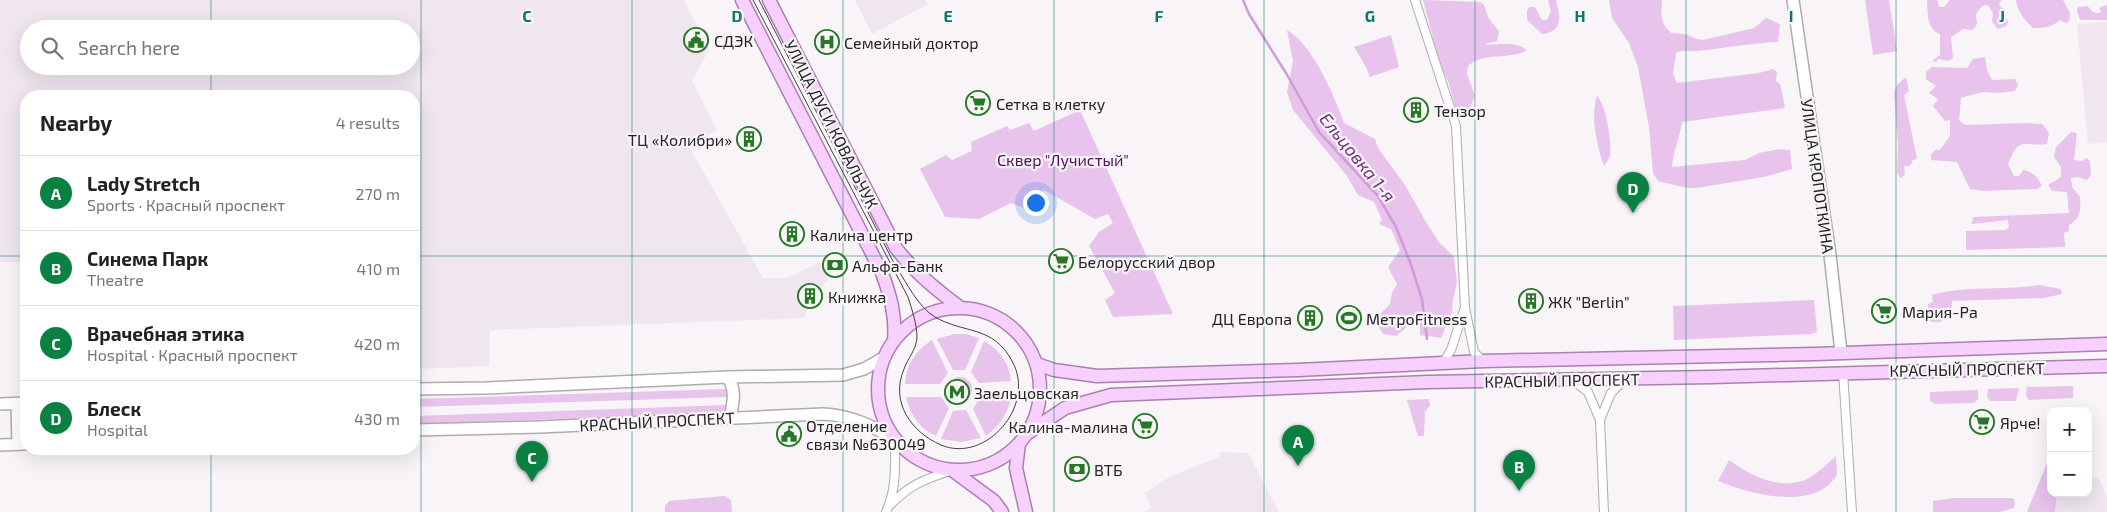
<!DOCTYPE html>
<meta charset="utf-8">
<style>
body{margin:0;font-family:"Exo 2",sans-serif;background:#f2f2f2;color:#222}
.controls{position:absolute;right:15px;bottom:15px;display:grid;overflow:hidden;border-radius:10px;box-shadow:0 5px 20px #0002}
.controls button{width:45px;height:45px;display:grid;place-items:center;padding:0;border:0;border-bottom:1px solid #e0e0e0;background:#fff;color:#222;font:25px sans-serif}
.you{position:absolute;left:1035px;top:202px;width:18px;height:18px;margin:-12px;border:4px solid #fff;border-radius:50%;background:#1a73e8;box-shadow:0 0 0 8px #1a73e833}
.badge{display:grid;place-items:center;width:32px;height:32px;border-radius:50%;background:#0b8043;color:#fff;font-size:16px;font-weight:700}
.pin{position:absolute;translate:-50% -41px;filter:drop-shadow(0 1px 2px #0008)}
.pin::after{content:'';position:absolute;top:26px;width:18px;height:15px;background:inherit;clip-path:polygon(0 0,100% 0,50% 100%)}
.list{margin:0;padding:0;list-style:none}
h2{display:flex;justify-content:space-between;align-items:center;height:65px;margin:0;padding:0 20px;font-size:21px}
h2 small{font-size:16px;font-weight:400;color:#767676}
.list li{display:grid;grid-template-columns:32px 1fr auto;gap:15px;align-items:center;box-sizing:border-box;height:75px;padding:0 20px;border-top:1px solid #e0e0e0}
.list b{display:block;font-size:19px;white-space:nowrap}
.list p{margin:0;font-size:16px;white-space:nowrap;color:#767676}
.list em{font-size:16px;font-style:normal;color:#767676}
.icon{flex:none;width:28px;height:28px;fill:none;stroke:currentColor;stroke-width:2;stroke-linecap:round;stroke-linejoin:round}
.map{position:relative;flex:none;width:2107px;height:512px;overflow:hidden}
.search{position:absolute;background:#fff;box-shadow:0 5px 20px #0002;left:20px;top:20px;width:400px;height:55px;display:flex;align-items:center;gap:12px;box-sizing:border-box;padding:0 18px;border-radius:28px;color:#767676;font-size:19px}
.panel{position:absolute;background:#fff;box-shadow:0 5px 20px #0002;left:20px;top:90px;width:400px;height:365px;border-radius:20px}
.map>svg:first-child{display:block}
.built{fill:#efe6f0;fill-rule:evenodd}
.green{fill:#e8c3ec}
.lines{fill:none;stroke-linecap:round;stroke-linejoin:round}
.stream{stroke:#d19ad8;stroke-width:2.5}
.minor-casing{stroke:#afabaf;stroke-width:10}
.secondary-casing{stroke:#afabaf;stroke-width:14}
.primary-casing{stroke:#ac7fb1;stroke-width:15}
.minor{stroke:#fff;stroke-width:8}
.secondary{stroke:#fff;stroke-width:11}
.primary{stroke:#f8d0fe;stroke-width:12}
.tram{stroke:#434243;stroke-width:1}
.grid{fill:none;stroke:#0f766e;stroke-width:1;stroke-opacity:0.55}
.labels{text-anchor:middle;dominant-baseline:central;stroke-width:4.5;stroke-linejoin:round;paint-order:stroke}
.poi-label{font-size:16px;fill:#252425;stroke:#f8f4f8;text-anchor:start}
.street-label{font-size:16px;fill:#252425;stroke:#f8f4f8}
.park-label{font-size:16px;fill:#54105c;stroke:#f8f4f8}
.water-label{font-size:18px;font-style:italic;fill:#73317b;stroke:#f8f4f8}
.grid-label{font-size:16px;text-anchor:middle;font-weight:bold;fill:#0f766e;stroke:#f8f4f8;stroke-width:4.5;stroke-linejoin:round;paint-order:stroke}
</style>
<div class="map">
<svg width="2107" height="512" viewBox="0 0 2107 512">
<rect width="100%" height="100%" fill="#f8f4f8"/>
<path class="built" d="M0,0h684l25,50 -17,31 25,49 -28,16 74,132h24l33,-16 8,18 -20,20 -3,18 -315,12 -1,36 -75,3v-273h-388v167l-26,-1zM29,29h382v37h-382z
M855,0h71l2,4 -56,30z
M2107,22v120l-19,2 -11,-120z
M1220,452l28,1 31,59h-136l8,-4 -6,-15 26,-17 48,-19z
M2088,475l12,5 7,18v14h-73l17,-19h37z"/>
<path class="green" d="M1423,0l57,2 4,3 5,14 10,12 -2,10 -13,3c16,2 29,-4 43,6 -18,11 -42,1 -59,16l-1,8 8,22 -6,14h-13l-7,-26 -10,-23z
M1548,0h8c4,15 8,32 -14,34l-15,-14v-10l3,-3h5l7,13h5l4,-9z
M1609,0h53c-1,14 -2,23 9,33l15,1 8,4 9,2 51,-12 12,-10 14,6 -2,18c-27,1 -53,6 -79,9 -8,1 -17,-2 -23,2l-3,20 4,10 82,-10 14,-4 4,3 -1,9 4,3 5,24 -103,14c-2,16 -9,29 -10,45l73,-7 14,-7 21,-4 10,1 2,19 -28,8 -68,11h-9l-29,-7 -5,-8 -4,-46 -11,-60 -9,-24 -17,-25z
M1865,0h24l8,51 -24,4z
M1927,0h10l2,7h5l6,-7h52l-3,3 9,19 -2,4 -8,3 -6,-7 1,-9 -5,-8 -6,1 -6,8 1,10 -4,6 -10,-1 -12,8 2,21 -4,3 -11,-2 -2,3 -4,-1 8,-6v-21c-14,-5 -12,-21 -13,-34z
M2016,0h47l7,13 -1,9 -3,1 -6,-3c-8,7 -15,8 -27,8 -8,-8 -16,-16 -17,-28z
M2107,5v15h-27l-3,-9 1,-4 10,-1c3,5 7,9 13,6l-2,-4z
M1287,30c26,15 47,65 57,93l31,16 3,9 27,37 21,37 13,20 15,15 3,26 -4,16 -1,13 -11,26 -21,-3v-16l-9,-2 -3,9 -12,10 -13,-2 -4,-6 -2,-11 13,-13 2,-11 5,-9 -9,-17 12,-17 -9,-21 -12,-5 3,-4 -8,-18 -16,-7 -11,-19 -54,-66 -6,-18 6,-31z
M1391,35l8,32 -29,10 -4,-10 -12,-20z
M1985,57l2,13 5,10 23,-1 3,6 -3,6 -16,2 -17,-1 -21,6 -2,22 6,5 60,-2 17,1 7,9 -2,11c-25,3 -27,-9 -39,20l6,12h5l4,-6c10,2 15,7 19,16l-5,3 -53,2 -14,-2 -13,-27 -26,-2v-5l4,-5h5l10,-14v-16l-5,1 -12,-15 5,-7 -9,-6 7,-7 -10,-7v-7l6,-5 35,1 6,-9z
M1906,77l3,14 -5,4 13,64 -4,1 -3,6h-6l1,9 -5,3 -3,-6 1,-26 -4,-53 3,-8z
M1597,96c9,9 15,46 13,60 -1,3 -4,7 -6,10 -7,-20 -14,-50 -7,-70z
M1080,110l93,204 -60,3 -8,-17 10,-7 -26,-47 10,-14 14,-9 -5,-9 -13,5 -51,-29 -15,20 -18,-7 -32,16 -34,-2 -25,-48 26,-14 6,5 20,-9 -1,-9 36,-16 3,4 19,-7 5,8z
M2071,132l6,1 -3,27 8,1 5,-3 3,4 1,13 -4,5 -9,-3 -7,1 1,9 8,10c1,13 1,21 -11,28v6l-5,2 1,14 -99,3v-19l40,-1 3,-3 -1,-7 -36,4 1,-7 96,-4 -2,-21 -15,-1 -4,-6 13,-8v-10l-7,-10 2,-10z
M2039,285l22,4 1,5 -18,4 -92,3 -1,13c-7,7 -12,10 -22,7l-1,-17 5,-2 -1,-7c35,-10 71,-4 107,-10z
M1814,300l3,32 -6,2 -137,6 -1,-34z
M954,334h12l13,4 -14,32h-12l-16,-31z
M932,340l16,33 -8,11h-35c1,-20 10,-33 27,-44z
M984,341c16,9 25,22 27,40l-32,2 -8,-11z
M948 389a12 12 0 1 1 24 0a12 12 0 1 1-24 0Z
M2073,386v12l-44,2 -3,-4 1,-9z
M2019,388l-3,13h-26l-3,-4 1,-8z
M726,389v8l-312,10v-8z
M1978,390v9l-4,4 -39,1 -5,-3v-9z
M1012,396c-4,16 -12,30 -26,40l-13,-27 7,-12z
M941,397l8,11 -13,28c-18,-9 -25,-20 -30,-39z
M1429,399l1,7 -5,5 -1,25h-6l-11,-36z
M727,405l1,8 -314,11v-8z
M966,410l15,28 -20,4 -20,-3 12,-28z
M1836,456l1,19c-3,4 -7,9 -11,12 -28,20 -79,6 -108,-6l11,-21c22,16 54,32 80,18 10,-6 19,-15 27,-22z
M2047,463l4,1v29h6l-2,19h-28z
M724,496l7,4 1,12h-67v-6l4,-5z
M1954,498h55l5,1 1,4 -1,5 -14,4h-67v-11z"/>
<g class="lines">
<path class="stream" d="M1243,0l6,14 37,59 33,59 59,64 18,31 14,35 12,37 5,40"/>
<defs>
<path id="minor" d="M1415,0l41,126 9,182 9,44 9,9
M1443,363l8,-13 13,-40
M1843,372l9,140
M1572,380l16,12 12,28 4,92
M1600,420l11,-27 15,-15
M890,505c22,-22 34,-25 62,-35
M886,512c11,-23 9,-49 9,-73"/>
<path id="secondary" d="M1793,0l37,255 11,97
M727,377c10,12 6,27 3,41
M414,389l72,-1 241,-11 116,-2 21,-6 21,-12
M0,404l26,-1
M17,404l1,40
M414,430l126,-3 283,-13c27,1 49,12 72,25
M0,445l26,-1"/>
<path id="primary" d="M742,0l140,273c9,24 14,44 12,68
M769,0l127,248c18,24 40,42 65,60
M878 389a81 81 0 1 1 162 0a81 81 0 1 1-162 0Z
M1037,364l17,6 43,6 201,-6 186,-9 331,-7 292,-10
M1028,433l37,-25 46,-13 317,-13 284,-5 395,-11
M1019,444l-3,24 10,44
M952,470l42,31 8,11"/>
</defs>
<use href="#minor" class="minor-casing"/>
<use href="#secondary" class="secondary-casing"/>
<use href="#primary" class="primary-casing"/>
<use href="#minor" class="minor"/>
<use href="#secondary" class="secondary"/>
<use href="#primary" class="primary"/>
<path class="tram" d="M753,0l155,297c4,13 9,27 9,41 -1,12 -9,20 -13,31 -14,33 7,63 37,76 45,19 96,-40 71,-84 -19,-36 -48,-27 -77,-44 -17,-10 -28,-34 -39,-50l-137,-267"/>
</g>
<path class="grid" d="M211,0v29M421,0v512M632,0v512M843,0v512M1054,0v512M1264,0v512M1475,0v512M1686,0v512M1896,0v512M211,66v30M0,256h26M414,256h1693M211,449v63"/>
<defs>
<symbol id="civic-ring" viewBox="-11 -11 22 22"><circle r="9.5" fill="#f8f4f8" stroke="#257924" stroke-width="1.5"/><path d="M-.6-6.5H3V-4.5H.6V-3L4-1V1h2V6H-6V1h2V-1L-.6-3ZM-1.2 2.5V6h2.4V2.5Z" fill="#257924"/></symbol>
<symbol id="hospital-ring" viewBox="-11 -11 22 22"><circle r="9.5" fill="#f8f4f8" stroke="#257924" stroke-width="1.5"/><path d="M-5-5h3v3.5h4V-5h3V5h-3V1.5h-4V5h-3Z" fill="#257924"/></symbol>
<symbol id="supermarket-ring" viewBox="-11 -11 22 22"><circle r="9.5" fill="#f8f4f8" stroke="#257924" stroke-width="1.5"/><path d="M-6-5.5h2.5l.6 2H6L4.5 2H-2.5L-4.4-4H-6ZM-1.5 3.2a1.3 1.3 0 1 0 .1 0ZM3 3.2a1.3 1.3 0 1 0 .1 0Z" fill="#257924"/></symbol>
<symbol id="building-ring" viewBox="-11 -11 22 22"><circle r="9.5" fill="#f8f4f8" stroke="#257924" stroke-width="1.5"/><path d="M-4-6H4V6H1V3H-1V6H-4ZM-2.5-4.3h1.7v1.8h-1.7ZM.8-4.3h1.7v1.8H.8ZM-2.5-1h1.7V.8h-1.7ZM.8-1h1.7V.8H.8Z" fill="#257924"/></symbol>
<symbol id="bank-ring" viewBox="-11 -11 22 22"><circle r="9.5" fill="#f8f4f8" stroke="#257924" stroke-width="1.5"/><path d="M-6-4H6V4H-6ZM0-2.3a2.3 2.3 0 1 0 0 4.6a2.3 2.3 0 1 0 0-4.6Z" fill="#257924"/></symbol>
<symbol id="stadium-ring" viewBox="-11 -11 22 22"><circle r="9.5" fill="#f8f4f8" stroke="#257924" stroke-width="1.5"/><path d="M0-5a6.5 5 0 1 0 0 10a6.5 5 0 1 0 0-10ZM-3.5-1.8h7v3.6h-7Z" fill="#257924"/></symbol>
<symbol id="metro-ring" viewBox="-11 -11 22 22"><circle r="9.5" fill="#f8f4f8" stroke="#257924" stroke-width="1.5"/><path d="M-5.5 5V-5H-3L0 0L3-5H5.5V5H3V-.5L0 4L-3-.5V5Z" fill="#257924"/></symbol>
</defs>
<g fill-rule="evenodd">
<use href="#civic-ring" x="682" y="26" width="28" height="28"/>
<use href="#hospital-ring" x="813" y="28" width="28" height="28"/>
<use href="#supermarket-ring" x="964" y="89" width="28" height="28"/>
<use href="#building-ring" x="1402" y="96" width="28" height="28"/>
<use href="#building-ring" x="735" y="125" width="28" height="28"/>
<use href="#building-ring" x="778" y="220" width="28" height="28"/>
<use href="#supermarket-ring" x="1047" y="247" width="28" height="28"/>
<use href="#bank-ring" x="821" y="251" width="28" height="28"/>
<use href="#building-ring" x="796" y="282" width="28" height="28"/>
<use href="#building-ring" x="1517" y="287" width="28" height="28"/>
<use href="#supermarket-ring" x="1870" y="297" width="28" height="28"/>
<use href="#building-ring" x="1296" y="304" width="28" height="28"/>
<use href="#stadium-ring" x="1335" y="304" width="28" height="28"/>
<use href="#metro-ring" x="943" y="378" width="28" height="28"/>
<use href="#supermarket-ring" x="1968" y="408" width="28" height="28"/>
<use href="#supermarket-ring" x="1131" y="412" width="28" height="28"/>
<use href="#civic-ring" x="775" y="420" width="28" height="28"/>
<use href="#bank-ring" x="1063" y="455" width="28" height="28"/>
</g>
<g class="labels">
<g class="poi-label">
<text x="714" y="40">СДЭК</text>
<text x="844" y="42">Семейный доктор</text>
<text x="996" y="103">Сетка в клетку</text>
<text x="1434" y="110">Тензор</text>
<text x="732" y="139" text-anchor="end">ТЦ «Колибри»</text>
<text x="810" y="234">Калина центр</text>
<text x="1078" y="261">Белорусский двор</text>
<text x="852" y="265">Альфа-Банк</text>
<text x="828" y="296">Книжка</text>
<text x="1548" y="301">ЖК "Berlin"</text>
<text x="1902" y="311">Мария-Ра</text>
<text x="1292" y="318" text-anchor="end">ДЦ Европа</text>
<text x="1366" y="318">МетроFitness</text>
<text x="974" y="392">Заельцовская</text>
<text x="2000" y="422">Ярче!</text>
<text x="806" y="425">Отделение<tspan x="806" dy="18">связи №630049</tspan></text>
<text x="1128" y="426" text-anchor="end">Калина-малина</text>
<text x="1094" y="469">ВТБ</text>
</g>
<g class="street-label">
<text transform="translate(832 124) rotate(63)">УЛИЦА ДУСИ КОВАЛЬЧУК</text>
<text transform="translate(1818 176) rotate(82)">УЛИЦА КРОПОТКИНА</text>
<text transform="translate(1967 369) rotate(-1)">КРАСНЫЙ ПРОСПЕКТ</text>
<text transform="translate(1562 380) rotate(-1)">КРАСНЫЙ ПРОСПЕКТ</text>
<text transform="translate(657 421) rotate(-3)">КРАСНЫЙ ПРОСПЕКТ</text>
</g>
<g class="park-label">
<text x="1063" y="159">Сквер "Лучистый"</text>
</g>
<g class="water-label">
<text transform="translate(1358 157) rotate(51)">Ельцовка 1-я</text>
</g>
</g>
<g class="grid-label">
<text x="527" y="22">C</text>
<text x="737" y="22">D</text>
<text x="948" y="22">E</text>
<text x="1159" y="22">F</text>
<text x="1370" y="22">G</text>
<text x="1580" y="22">H</text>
<text x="1791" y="22">I</text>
<text x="2002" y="22">J</text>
</g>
</svg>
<div class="controls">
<button>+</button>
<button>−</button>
</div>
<div class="you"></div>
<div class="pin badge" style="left:1298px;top:466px">A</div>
<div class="pin badge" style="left:1519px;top:491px">B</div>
<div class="pin badge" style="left:532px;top:482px">C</div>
<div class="pin badge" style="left:1633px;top:213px">D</div>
<div class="search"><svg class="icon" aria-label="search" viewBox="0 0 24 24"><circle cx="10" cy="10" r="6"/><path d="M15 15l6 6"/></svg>Search here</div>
<section class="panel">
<h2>Nearby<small>4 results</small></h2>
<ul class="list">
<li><span class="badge">A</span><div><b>Lady Stretch</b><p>Sports · Красный проспект</p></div><em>270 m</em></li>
<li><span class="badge">B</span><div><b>Синема Парк</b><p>Theatre</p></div><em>410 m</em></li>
<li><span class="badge">C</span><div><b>Врачебная этика</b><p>Hospital · Красный проспект</p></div><em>420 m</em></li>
<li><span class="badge">D</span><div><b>Блеск</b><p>Hospital</p></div><em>430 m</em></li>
</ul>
</section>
</div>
